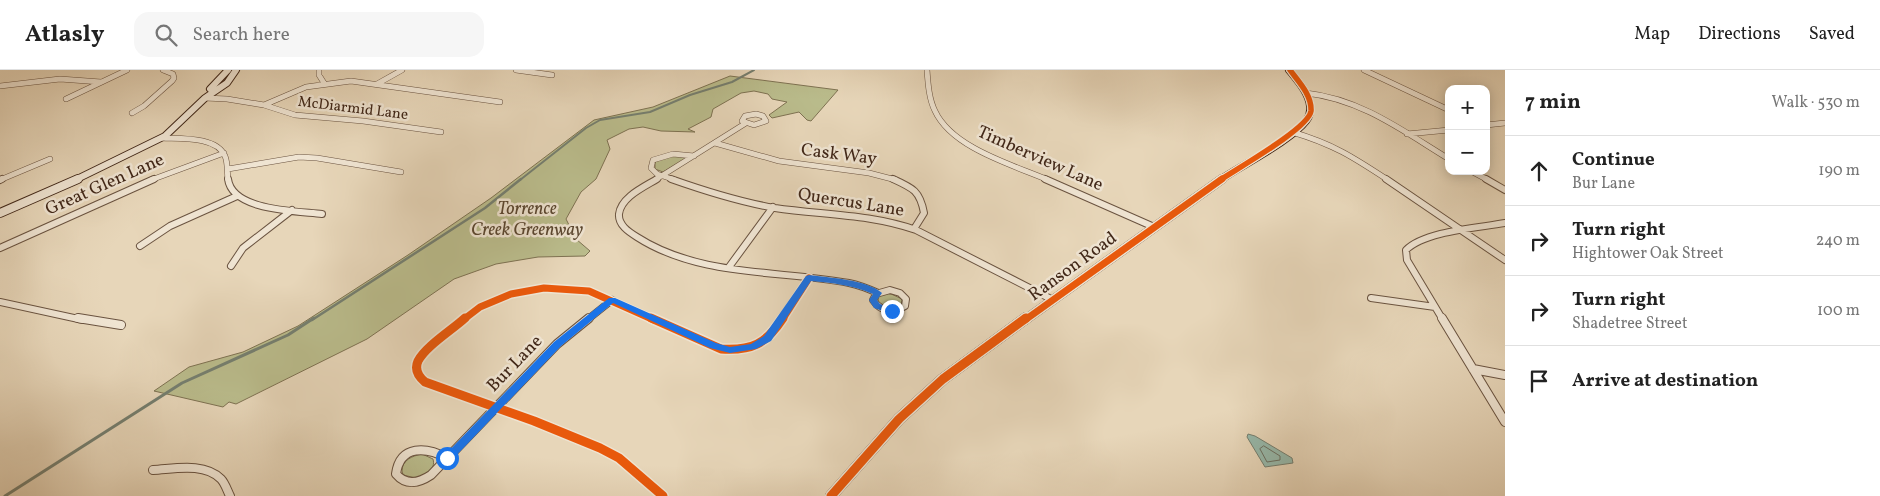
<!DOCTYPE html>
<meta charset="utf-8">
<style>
body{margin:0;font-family:Vollkorn,serif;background:#f6f6f6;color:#222}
.controls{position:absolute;right:15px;top:15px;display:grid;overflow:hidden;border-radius:10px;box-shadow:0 2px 12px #0003}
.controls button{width:45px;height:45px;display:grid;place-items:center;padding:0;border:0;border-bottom:1px solid #e0e0e0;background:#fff;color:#222;font:25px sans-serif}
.stop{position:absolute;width:15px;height:15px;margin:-11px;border:4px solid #1a73e8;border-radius:50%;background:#fff}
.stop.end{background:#1a73e8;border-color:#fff;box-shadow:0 1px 5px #0008}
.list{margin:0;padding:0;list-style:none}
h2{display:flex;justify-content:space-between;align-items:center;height:65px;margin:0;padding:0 20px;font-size:21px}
h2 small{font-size:16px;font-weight:400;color:#767676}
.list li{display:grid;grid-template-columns:32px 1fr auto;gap:15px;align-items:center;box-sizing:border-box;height:70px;padding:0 20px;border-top:1px solid #e0e0e0}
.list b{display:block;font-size:19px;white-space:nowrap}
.list p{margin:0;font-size:16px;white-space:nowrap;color:#767676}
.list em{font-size:16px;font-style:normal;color:#767676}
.icon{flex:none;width:28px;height:28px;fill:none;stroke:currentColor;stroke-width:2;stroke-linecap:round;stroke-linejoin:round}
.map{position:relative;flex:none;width:1505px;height:426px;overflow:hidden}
header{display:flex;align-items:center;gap:30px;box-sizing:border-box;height:70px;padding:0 25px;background:#fff;border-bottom:1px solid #e0e0e0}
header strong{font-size:24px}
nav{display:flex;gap:28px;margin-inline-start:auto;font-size:18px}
.search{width:350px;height:45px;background:#f6f6f6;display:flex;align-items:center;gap:12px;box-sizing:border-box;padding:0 18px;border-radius:15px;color:#767676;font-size:19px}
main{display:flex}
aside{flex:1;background:#fff}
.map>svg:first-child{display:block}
.green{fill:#babc8c;stroke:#7e7252}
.water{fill:#97b9ab;stroke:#757f70}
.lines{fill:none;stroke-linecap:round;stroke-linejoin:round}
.shore{stroke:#6c7062;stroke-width:1}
.stream-far2{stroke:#757f70;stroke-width:2}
.stream-far1{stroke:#757f70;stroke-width:2.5}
.stream{stroke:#757f70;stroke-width:3}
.street-far2-casing{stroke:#6a5340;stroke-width:6}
.street-far1-casing{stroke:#6a5340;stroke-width:8}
.street-casing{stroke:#6a5340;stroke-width:10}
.secondary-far2-casing{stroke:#412718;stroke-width:8}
.secondary-far1-casing{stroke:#412718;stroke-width:10}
.secondary-casing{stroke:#412718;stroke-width:12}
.street-far2{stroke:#efe4d2;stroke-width:5}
.street-far1{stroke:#efe4d2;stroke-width:6}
.street{stroke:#efe4d2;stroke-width:8}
.secondary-far2{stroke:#efe4d2;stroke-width:6}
.secondary-far1{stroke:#efe4d2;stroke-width:8}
.secondary{stroke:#efe4d2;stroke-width:11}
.cycleway-far2-casing{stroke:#efe4d2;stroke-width:8}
.cycleway-far1-casing{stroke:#efe4d2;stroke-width:10}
.cycleway-casing{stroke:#efe4d2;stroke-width:12}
.cycleway-far2{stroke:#e8590c;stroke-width:5.5}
.cycleway-far1{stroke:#e8590c;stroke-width:7}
.cycleway{stroke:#e8590c;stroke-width:9}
.route{fill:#1a73e8}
.labels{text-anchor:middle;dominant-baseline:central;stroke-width:5;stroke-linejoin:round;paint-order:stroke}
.far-street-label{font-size:15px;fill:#412718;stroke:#efe4d2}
.street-label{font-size:18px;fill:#412718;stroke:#efe4d2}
.park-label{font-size:18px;font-style:italic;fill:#59452f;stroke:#efe4d2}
</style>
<header>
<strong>Atlasly</strong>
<div class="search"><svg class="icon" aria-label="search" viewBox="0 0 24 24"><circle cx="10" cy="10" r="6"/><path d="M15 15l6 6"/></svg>Search here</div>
<nav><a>Map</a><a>Directions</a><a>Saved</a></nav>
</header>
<main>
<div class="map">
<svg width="1505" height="426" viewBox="0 0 1505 426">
<rect width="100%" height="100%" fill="#e7d6b9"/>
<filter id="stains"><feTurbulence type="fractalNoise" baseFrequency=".004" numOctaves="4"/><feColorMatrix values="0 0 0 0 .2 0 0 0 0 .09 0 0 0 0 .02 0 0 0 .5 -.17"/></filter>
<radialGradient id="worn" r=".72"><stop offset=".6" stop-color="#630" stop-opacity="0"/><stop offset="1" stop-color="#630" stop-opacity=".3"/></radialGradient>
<path class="green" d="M730,6l108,14 -27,31 -4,-1 -8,-8 -27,6 -3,-3 18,-13 -15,-3 -4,-5 -14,-3 -13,2 -28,16 -2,8 -23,12 7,3 -34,-1 -18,-4 -14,2 -22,11 3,9 -14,30 -15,13 -15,27 10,20 14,12 -5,5 -47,1 -42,7 -42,15 -87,60 -131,65 -7,-2 -6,5 -69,-16 35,-24 54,-15 55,-26 110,-71 83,-57 103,-78 59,-13z
M672,85l15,3 -24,14 -8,-3v-7z
M889,223l13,6 -1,7c-10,2 -16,3 -23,-5l1,-5z
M422,384l11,5c3,11 -7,15 -17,19l-13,-3 -1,-4c0,-11 10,-15 20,-17z"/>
<path class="water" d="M1248,364l7,2 37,22 1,5 -28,4 -18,-30z"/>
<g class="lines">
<path class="shore" d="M1264,376l16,10v4l-13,2 -7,-13z"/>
<path class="stream-far2" d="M520,110l66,-52 14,-8 50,-8 40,-17 42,-13 22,-12"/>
<path class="stream-far1" d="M312,250l173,-112 36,-29"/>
<path class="stream" d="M5,426l177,-113 106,-48 26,-17"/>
<defs>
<path id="street-far2" d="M319,0v5l5,8
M516,0l36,5
M927,0c1,14 2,29 8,41 17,37 78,54 113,69
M1364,0l85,40
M377,14l25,-14
M0,16l60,-7 41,3
M1306,23c55,6 97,38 143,66
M205,28l22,1 37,6 31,10 68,6 78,11
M66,29l61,-29
M264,35l42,-18 45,-6 149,21
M132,43l12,-7 28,-25 2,-3 -1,-4 -10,-4
M756,44l7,2 3,5 -12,4 -12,-4 3,-5z
M1486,55l19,-2
M1292,62c41,12 61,25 96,48
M1407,64l42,-4
M162,68c18,1 54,-2 63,18 3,7 2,17 3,24
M715,73l64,18 90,12 27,7
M228,99l71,-12 18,1 84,14
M1471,101l17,9
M0,110l50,-21
M151,110l73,-27
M655,110l91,-57
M675,110l-18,-6 -6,-6 2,-8 20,-6 21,2"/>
<path id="street-far1" d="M228,109c4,32 69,32 94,35
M657,109c-13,8 -36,18 -38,35 -1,11 10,18 18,23 62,40 142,33 212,46 10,2 20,6 29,10
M671,109c34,12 69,23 104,29 48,7 95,6 141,22l137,70
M893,109c20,9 27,12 31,34l-10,16
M1045,109l109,48
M1386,109l119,81
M1486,109l19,11
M0,110l2,-1
M140,176l30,-20 67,-30
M0,178l154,-69
M231,196l12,-18 49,-38
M729,197l44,-60
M890,220l10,3 6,6 -1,7c-12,7 -24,6 -32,-6l3,-6z
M1371,228l64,9
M0,232l83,18
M463,250l17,-13 31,-13 33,-6 45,3 65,29
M587,250l25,-20
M782,250l27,-42
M1443,250l-36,-60 -1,-10c19,-19 72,-22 99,-27"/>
<path id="street" d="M78,248l43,7
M465,248c-13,12 -39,28 -47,43 -4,9 1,16 7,21l109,39 66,27 19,10 44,38
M651,248l70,31c31,2 45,-5 62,-31
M1442,248l63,104
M1473,299l32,6
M447,388c-20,-11 -47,-14 -51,16 10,12 23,9 35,1l126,-131 32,-26
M153,400c21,-1 51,-8 68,9 4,4 6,11 9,17"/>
<path id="secondary-far2" d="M210,19l18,-19
M75,110l90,-44 40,-38 22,-15 9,-13
M1220,110c22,-15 72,-40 86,-59 3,-4 5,-9 4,-15 -1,-13 -13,-26 -21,-36"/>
<path id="secondary-far1" d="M0,143l78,-34
M1025,250l197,-141"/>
<path id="secondary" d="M831,426l68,-77 44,-40 83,-61"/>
</defs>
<use href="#street-far2" class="street-far2-casing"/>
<use href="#street-far1" class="street-far1-casing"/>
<use href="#street" class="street-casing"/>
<use href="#secondary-far2" class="secondary-far2-casing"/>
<use href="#secondary-far1" class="secondary-far1-casing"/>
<use href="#secondary" class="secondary-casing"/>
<use href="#street-far2" class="street-far2"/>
<use href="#street-far1" class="street-far1"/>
<use href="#street" class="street"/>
<use href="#secondary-far2" class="secondary-far2"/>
<use href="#secondary-far1" class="secondary-far1"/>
<use href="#secondary" class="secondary"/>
<defs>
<path id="cycleway-far2" d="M1220,110c18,-12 89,-52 91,-69 1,-16 -13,-30 -21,-41"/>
<path id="cycleway-far1" d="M463,250l17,-13 31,-13 33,-6 45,3 65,29
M782,250l27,-42
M1025,250l197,-141"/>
<path id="cycleway" d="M465,248c-13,12 -39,28 -47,43 -4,9 1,16 7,21l109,39 66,27 19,10 44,38
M651,248l70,31c31,2 45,-5 62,-31
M831,426l68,-77 44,-40 83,-61"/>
</defs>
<use href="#cycleway-far2" class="cycleway-far2-casing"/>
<use href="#cycleway-far1" class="cycleway-far1-casing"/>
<use href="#cycleway" class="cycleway-casing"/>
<use href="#cycleway-far2" class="cycleway-far2"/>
<use href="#cycleway-far1" class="cycleway-far1"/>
<use href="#cycleway" class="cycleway"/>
</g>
<path class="route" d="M809,205c20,3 57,4 73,18l-5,7 3,4 16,7 -4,3 -18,-6 -5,-8 4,-6c-20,-9 -41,-11 -62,-13l-40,60 -15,8 -26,4 -20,-5 -97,-45 -52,43 -110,115 -4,1 -5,-4 112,-116 55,-44h6l101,45 14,4 21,-3 13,-8 42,-60z"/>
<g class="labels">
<g class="far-street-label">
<text transform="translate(353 39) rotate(7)">McDiarmid Lane</text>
</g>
<g class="street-label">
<text transform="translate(839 85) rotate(7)">Cask Way</text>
<text transform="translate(1040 89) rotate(24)">Timberview Lane</text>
<text transform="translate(105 115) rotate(-24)">Great Glen Lane</text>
<text transform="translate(851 133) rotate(9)">Quercus Lane</text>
<text transform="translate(1073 197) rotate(-36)">Ranson Road</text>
<text transform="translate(515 294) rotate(-46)">Bur Lane</text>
</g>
<g class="park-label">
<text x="527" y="139">Torrence<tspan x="527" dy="21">Creek Greenway</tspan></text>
</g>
</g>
<rect width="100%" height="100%" filter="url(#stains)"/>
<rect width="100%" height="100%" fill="url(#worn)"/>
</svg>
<div class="controls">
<button>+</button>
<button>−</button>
</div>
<div class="stop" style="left:447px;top:388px"></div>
<div class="stop end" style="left:892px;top:241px"></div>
</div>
<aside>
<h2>7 min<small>Walk · 530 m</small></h2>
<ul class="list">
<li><svg class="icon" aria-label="ahead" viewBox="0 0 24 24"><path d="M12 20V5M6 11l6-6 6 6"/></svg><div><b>Continue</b><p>Bur Lane</p></div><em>190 m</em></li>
<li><svg class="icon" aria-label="right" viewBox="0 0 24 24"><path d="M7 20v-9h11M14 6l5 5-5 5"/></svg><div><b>Turn right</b><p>Hightower Oak Street</p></div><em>240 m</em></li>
<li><svg class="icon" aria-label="right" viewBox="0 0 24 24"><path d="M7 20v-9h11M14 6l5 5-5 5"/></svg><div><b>Turn right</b><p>Shadetree Street</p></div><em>100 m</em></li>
<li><svg class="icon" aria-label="arrive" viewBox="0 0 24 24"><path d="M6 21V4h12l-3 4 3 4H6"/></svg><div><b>Arrive at destination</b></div></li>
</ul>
</aside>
</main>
